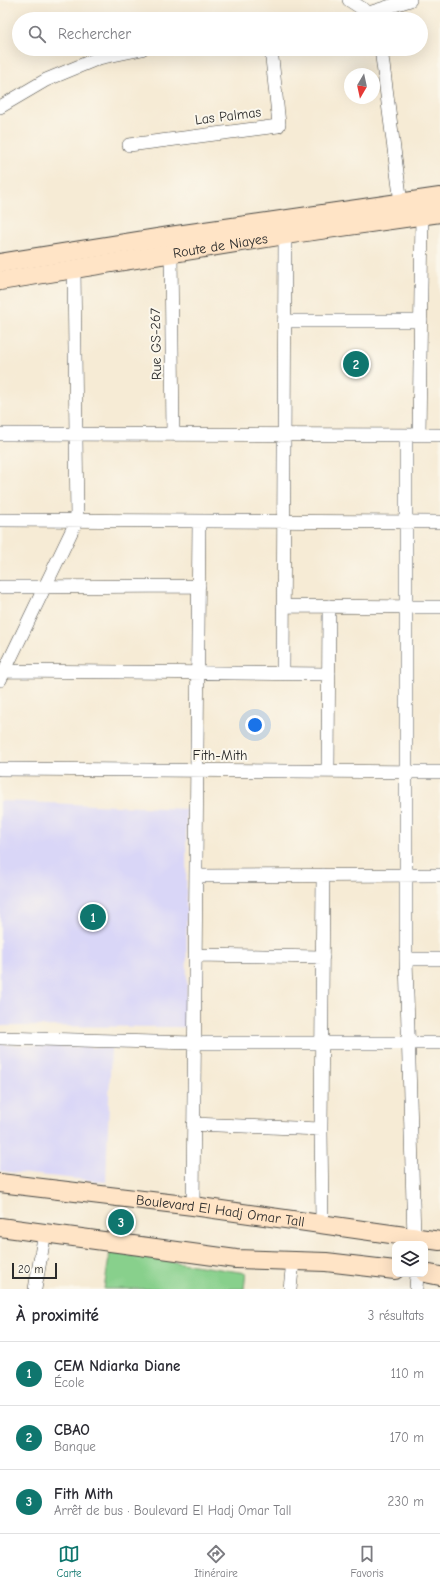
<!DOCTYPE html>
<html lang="fr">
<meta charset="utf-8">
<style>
body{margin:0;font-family:"Comic Neue",sans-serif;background:#f2f2f3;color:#2b2b33}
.controls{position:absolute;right:12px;bottom:12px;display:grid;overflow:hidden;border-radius:8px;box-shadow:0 4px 16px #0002}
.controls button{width:36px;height:36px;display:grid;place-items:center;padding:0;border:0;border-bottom:1px solid #e1e1e2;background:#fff;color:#2b2b33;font:20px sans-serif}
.compass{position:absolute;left:344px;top:68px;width:36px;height:36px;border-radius:50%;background:#fff;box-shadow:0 4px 16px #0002;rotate:189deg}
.scale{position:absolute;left:12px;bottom:10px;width:45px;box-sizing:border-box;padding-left:4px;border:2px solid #2b2b2b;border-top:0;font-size:11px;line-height:14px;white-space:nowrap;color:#2b2b2b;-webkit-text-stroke:3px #fbf7ec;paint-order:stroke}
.you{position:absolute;left:255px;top:725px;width:14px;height:14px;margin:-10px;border:3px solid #fff;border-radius:50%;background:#1a73e8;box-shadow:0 0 0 6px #1a73e833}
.badge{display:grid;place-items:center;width:26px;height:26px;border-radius:50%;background:#0f766e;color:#fff;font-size:13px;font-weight:700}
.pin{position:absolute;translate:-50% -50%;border:2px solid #fff;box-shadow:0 1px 4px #0006}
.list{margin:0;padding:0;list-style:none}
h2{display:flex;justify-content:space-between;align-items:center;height:52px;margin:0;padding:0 16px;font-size:17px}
h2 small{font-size:13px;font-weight:400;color:#7c7c81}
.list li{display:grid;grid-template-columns:26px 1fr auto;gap:12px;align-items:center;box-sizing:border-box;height:64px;padding:0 16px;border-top:1px solid #e1e1e2}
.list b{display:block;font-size:15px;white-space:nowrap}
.list p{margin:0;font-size:13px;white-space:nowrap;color:#7c7c81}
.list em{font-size:13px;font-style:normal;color:#7c7c81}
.icon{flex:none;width:22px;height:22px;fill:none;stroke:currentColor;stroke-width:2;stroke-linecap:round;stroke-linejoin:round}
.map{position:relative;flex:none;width:440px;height:1289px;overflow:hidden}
.search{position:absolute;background:#fff;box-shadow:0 4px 16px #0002;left:12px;right:12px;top:12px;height:44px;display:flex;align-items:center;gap:10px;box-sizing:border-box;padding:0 14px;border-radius:22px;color:#7c7c81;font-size:15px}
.sheet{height:244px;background:#fff}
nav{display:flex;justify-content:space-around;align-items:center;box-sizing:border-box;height:56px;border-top:1px solid #e1e1e2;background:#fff;font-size:11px;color:#7c7c81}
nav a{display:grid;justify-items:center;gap:2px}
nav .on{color:#0f766e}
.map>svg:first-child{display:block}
.built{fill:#d9d6f7}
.pitch{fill:#88d08c;stroke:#5a7e5c}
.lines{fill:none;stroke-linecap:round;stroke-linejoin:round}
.minor-casing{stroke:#494844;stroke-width:14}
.secondary-casing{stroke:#494844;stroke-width:20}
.minor{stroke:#fff;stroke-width:13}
.secondary{stroke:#ffe4c6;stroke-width:18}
.labels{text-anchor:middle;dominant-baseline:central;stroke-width:4;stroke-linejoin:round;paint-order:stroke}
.street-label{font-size:14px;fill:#2b2b2b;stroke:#fbf7ec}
</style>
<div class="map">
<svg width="440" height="1289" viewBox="0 0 440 1289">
<rect width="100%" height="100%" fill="#fbf7ec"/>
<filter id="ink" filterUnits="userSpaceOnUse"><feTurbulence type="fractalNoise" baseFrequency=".025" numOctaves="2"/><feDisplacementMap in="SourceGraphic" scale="8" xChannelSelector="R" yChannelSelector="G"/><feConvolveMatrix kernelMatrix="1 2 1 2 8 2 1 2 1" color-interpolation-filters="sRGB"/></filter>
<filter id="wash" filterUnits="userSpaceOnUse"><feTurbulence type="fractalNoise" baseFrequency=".012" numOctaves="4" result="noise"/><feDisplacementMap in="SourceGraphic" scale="16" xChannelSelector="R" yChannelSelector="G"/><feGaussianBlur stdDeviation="0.9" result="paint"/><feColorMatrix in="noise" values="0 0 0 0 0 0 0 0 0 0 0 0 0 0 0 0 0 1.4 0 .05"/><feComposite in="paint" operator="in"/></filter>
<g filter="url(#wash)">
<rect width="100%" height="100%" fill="#f6ebd5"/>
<path class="built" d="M0,801l186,8 1,218 -187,-1z
M0,1044l111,4 -5,134 -106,-11z"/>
<path class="pitch" d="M110,1252l136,21 -2,16h-140z"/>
</g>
<g filter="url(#ink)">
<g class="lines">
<defs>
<path id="minor" d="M349,0l20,13 3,6
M369,13l41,-13
M381,49l20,154
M0,107l46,-27 53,-22 43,-9
M129,145l149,-19 1,-2 -8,-75
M171,253l2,182
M284,321h137
M0,434l440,1
M406,435v524l8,278
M419,435l3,-220
M0,520l440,2
M0,587l199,-1
M283,606l157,1
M6,671l323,3
M283,674l2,-439
M0,680l77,-160 -3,-252
M0,769l440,3
M328,771l1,-165
M196,876l244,-1
M195,955l128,2
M406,959h34
M0,1038l194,5h246
M193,1124l128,5
M193,1206l6,-685
M322,1223l-1,-94 2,-254
M35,1289l10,-57
M290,1289l3,-28
M416,1289l1,-15"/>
<g id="secondary">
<path d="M0,263l170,-27 270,-39"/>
<path id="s1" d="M0,281l285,-46 155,-22"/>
<path id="s2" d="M0,1183l193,23 247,35"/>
<path d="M0,1227l236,32 90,3 69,8"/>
<path d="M425,1273l15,3"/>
</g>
</defs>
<use href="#minor" class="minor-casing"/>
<use href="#secondary" class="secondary-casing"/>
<use href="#minor" class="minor"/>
<use href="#secondary" class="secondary"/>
</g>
</g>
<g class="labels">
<g class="street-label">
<text transform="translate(228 116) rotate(-7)">Las Palmas</text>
<text stroke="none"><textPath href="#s1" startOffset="223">Route de Niayes</textPath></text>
<text transform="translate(156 344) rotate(-91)">Rue GS-267</text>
<text x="220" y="755">Fith-Mith</text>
<text stroke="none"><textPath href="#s2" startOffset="222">Boulevard El Hadj Omar Tall</textPath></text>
</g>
</g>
</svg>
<div class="controls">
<button><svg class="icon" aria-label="layers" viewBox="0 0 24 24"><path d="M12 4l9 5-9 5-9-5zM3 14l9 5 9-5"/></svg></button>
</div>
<svg class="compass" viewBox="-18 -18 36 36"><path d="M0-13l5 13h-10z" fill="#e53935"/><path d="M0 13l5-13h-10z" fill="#7c7c81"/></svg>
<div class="scale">20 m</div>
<div class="you"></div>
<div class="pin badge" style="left:93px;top:917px">1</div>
<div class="pin badge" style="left:356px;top:364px">2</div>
<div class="pin badge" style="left:121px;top:1222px">3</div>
<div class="search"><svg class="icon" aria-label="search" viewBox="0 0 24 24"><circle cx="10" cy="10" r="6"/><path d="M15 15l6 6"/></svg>Rechercher</div>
</div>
<section class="sheet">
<h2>À proximité<small>3 résultats</small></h2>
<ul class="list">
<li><span class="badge">1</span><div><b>CEM Ndiarka Diane</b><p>École</p></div><em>110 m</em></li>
<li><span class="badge">2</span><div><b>CBAO</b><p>Banque</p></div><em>170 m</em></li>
<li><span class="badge">3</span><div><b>Fith Mith</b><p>Arrêt de bus · Boulevard El Hadj Omar Tall</p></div><em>230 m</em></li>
</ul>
</section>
<nav>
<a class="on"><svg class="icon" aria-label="map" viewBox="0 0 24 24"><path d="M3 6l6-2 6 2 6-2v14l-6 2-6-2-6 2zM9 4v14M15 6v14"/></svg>Carte</a>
<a><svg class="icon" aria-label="directions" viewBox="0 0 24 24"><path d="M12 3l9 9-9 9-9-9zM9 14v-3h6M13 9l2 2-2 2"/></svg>Itinéraire</a>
<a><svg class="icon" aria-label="saved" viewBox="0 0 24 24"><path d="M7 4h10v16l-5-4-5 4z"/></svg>Favoris</a>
</nav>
